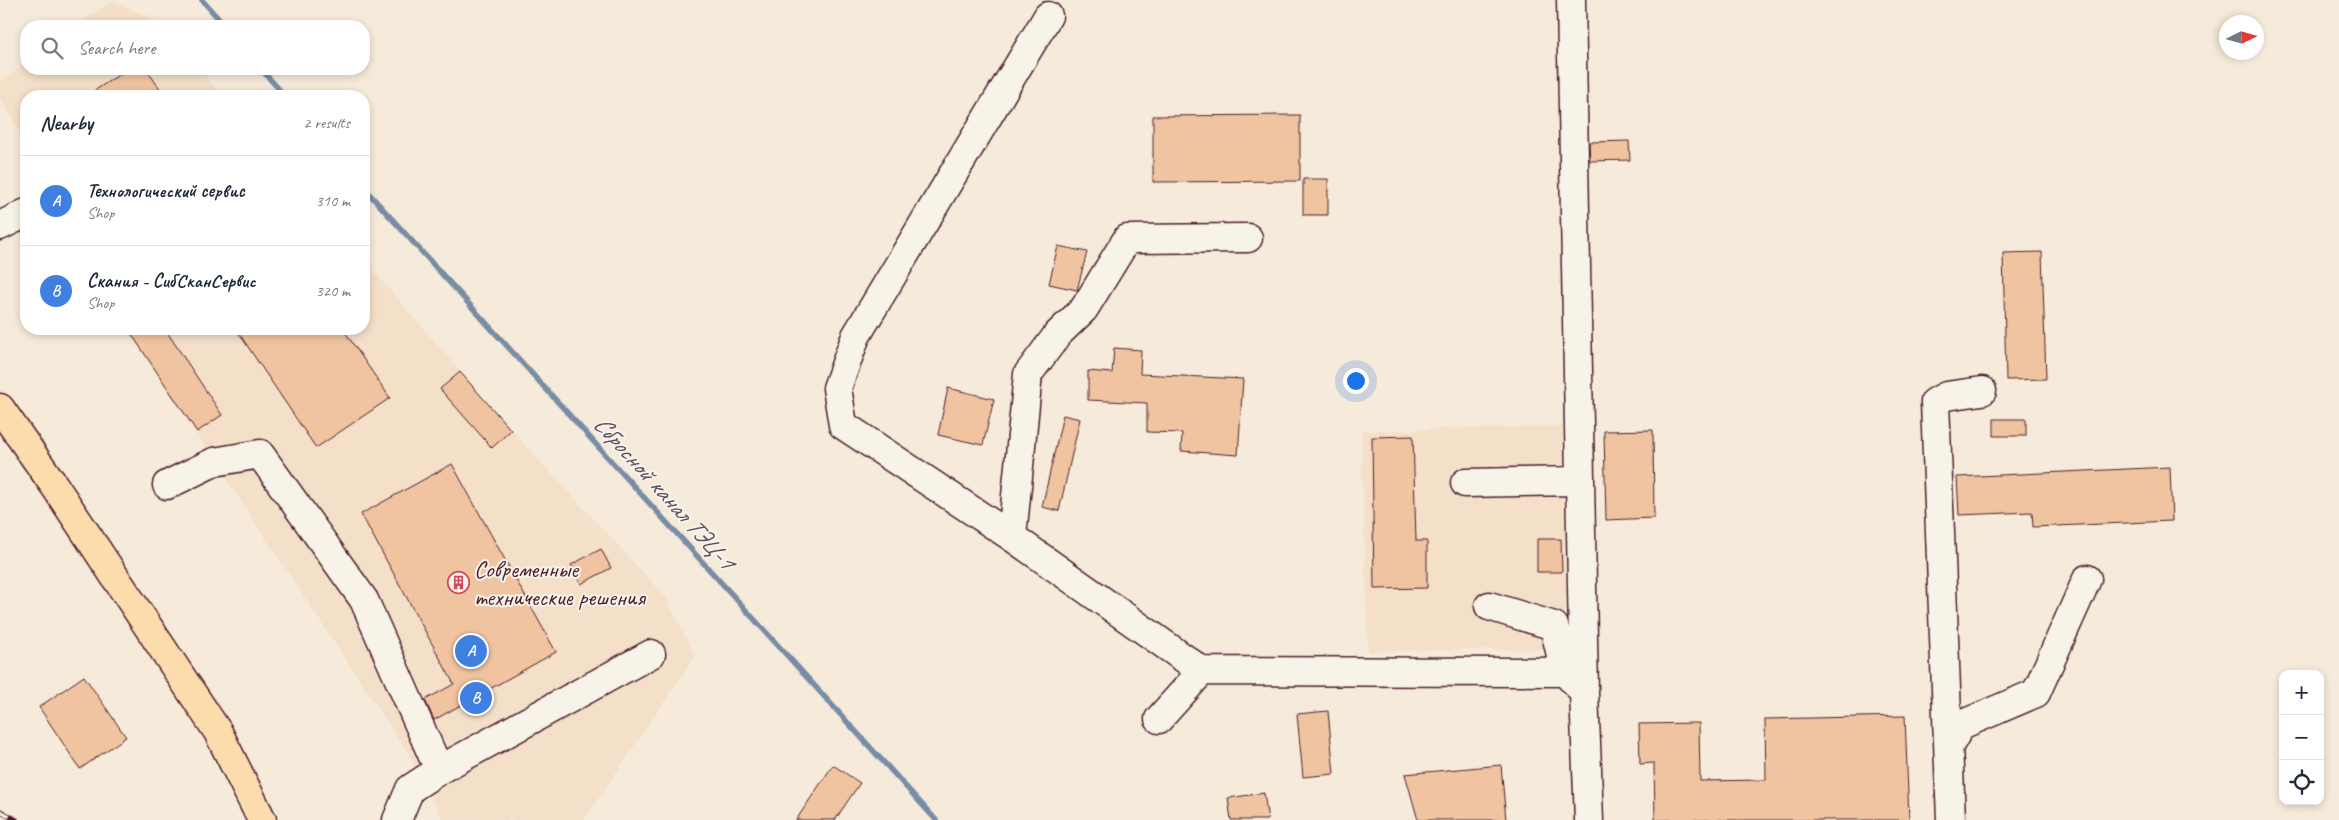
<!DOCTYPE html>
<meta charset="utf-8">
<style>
body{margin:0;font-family:Caveat,sans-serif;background:#f6f6f7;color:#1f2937}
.controls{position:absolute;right:15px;bottom:15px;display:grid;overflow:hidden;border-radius:10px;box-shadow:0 2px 8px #0003}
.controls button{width:45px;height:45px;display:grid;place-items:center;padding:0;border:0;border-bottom:1px solid #e0e1e3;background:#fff;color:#1f2937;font:25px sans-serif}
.compass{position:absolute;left:2219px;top:15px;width:45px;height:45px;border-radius:50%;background:#fff;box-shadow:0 2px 8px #0003;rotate:85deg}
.you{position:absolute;left:1355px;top:380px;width:18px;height:18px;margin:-12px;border:4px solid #fff;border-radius:50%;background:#1a73e8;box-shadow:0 0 0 8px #1a73e833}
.badge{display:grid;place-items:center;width:32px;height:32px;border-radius:50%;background:#d1495b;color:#fff;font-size:16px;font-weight:700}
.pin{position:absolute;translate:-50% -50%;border:2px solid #fff;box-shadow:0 1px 5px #0006}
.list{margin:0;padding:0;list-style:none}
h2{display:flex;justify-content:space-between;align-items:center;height:65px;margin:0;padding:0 20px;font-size:21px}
h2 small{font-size:16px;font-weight:400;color:#747a83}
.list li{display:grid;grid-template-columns:32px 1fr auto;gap:15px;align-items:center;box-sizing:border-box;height:90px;padding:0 20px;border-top:1px solid #e0e1e3}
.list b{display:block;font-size:19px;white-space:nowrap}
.list p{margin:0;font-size:16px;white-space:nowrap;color:#747a83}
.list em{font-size:16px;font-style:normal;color:#747a83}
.icon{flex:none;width:28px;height:28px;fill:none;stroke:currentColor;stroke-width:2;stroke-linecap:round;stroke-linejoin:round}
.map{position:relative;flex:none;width:2339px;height:820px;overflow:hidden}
.search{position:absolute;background:#fff;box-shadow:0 2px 8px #0003;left:20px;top:20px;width:350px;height:55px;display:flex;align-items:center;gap:12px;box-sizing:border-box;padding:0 18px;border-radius:20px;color:#747a83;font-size:19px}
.panel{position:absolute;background:#fff;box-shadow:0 2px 8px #0003;left:20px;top:90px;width:350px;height:245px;border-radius:20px}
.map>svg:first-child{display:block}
.built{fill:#f4dfc9}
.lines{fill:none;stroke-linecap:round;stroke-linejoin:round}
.stream{stroke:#778da5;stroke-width:5.5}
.building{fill:#f0c4a0;stroke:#4a1f2b}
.minor-casing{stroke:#4a1f2b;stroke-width:31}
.major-casing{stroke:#4a1f2b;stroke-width:31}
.minor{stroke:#f7f3e8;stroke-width:28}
.major{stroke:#fcdcac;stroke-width:28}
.rail-casing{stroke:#4a1f2b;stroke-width:5.5}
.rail{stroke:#f7f3e8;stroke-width:4;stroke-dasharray:11;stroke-linecap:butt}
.labels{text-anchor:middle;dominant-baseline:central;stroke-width:4;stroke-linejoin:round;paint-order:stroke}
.poi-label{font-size:24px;fill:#4a1f2b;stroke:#f7f3e8;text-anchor:start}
.water-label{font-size:25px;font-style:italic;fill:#5d4d5e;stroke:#f7f3e8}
</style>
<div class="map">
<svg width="2339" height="820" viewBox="0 0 2339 820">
<rect width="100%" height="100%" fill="#f6eada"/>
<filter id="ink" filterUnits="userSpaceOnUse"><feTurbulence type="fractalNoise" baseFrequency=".02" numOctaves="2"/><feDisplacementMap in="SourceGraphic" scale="10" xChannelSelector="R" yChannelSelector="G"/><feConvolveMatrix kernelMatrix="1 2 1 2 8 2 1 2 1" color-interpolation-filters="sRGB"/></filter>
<g filter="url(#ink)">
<path class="built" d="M113,0l47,23 2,3h-86z
M26,63v6h173l24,27h-197v45l-26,-43v-16z
M364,260l147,170 154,166 30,60 -111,164h-141l-36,-68 -280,-423h237z
M1563,426l4,223 -199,2 -7,-220z"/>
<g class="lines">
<path class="stream" d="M202,0l23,26
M261,69l24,27
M364,188l572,632"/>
</g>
<path class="building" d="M128,69h18l15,21 -9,6h-66z
M1300,115v66l-147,1v-66z
M1629,141l1,19 -40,1 -1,-19z
M1303,179h25v36h-25z
M1058,246l29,6 -10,38 -28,-6z
M2042,252l4,127 -40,1 -3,-127z
M128,329h37l57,86 -25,17z
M236,329h107l47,69 -74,50z
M1114,348l27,2 -1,24 103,5 -5,76 -57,-4 1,-18 -35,-1v-29l-59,-3v-29l24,2z
M460,372l51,58 -19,18 -52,-59z
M948,388l46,11 -11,46 -45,-10z
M1063,415l17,4 -21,92 -17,-4z
M1994,419h32v17h-32z
M1653,430l1,88 -48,2 -2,-89z
M1413,436l3,105h11v47l-53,1 -2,-152z
M452,464l104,188 -122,68 -9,-20 29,-16 -93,-170z
M2170,467l2,54 -139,6 -1,-15 -73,3 -2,-38z
M1537,539h24l1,33h-25z
M601,549l10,19 -30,16 -10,-19z
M84,676l42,61 -46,32 -41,-62z
M1328,711l6,63 -31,3 -6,-63z
M1905,716l4,104h-254l-1,-57 -14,1 -1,-40 60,-1 1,58 66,-1 -1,-61z
M833,765l27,18 -25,37h-39z
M1501,765l5,55h-88l-13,-46z
M1264,793l4,27h-37l-3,-22z"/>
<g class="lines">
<defs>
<path id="minor" d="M1571,0l13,692 5,128
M1048,16l-192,320 -19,52 6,37 169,112 190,134 363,1 19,20
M0,226l26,-13
M1465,483l115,-2
M167,485l47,-23 46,-8 104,146 75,170
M1012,537l16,-163 30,-40 26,-25 43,-70 121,-1
M1489,606l65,20 11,46
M1159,719l43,-48
M1949,746l12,-21 75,-32 51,-114
M397,820l13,-31 29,-19 212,-116
M1951,820l-16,-418 11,-6 36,-5"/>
<path id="major" d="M0,408l54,77 164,247 44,88"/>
</defs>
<use href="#minor" class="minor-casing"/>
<use href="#major" class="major-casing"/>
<use href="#minor" class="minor"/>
<use href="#major" class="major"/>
<defs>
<path id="rail" d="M0,811l16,9"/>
</defs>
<use href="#rail" class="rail-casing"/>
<use href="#rail" class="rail"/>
</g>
</g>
<defs>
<symbol id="building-ring" viewBox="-11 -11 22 22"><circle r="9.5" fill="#f7f3e8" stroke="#d1495b" stroke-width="1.5"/><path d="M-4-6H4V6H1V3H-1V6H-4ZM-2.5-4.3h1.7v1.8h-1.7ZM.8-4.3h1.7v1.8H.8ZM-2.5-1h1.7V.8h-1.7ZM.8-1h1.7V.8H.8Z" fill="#d1495b"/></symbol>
</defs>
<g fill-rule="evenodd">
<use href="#building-ring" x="446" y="570" width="25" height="25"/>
</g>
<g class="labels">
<g class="poi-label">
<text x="474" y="569">Современные<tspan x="474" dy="28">технические решения</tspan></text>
</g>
<g class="water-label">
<text transform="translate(664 492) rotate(48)">Сбросной канал ТЭЦ-1</text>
</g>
</g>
</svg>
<div class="controls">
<button>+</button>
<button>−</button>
<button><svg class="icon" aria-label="locate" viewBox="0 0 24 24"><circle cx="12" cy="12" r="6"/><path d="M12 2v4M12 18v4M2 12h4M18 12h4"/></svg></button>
</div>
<svg class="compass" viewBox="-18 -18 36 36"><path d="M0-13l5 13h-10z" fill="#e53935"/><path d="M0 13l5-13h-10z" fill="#747a83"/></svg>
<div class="you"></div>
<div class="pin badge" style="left:471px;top:651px;background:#3f7fe0">A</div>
<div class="pin badge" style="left:476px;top:698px;background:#3f7fe0">B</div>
<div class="search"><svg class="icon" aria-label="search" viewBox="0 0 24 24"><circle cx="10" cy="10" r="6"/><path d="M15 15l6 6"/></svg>Search here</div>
<section class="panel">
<h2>Nearby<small>2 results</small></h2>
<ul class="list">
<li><span class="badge" style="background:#3f7fe0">A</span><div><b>Технологический сервис</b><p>Shop</p></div><em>310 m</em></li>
<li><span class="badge" style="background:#3f7fe0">B</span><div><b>Скания - СибСканСервис</b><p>Shop</p></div><em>320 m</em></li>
</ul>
</section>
</div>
